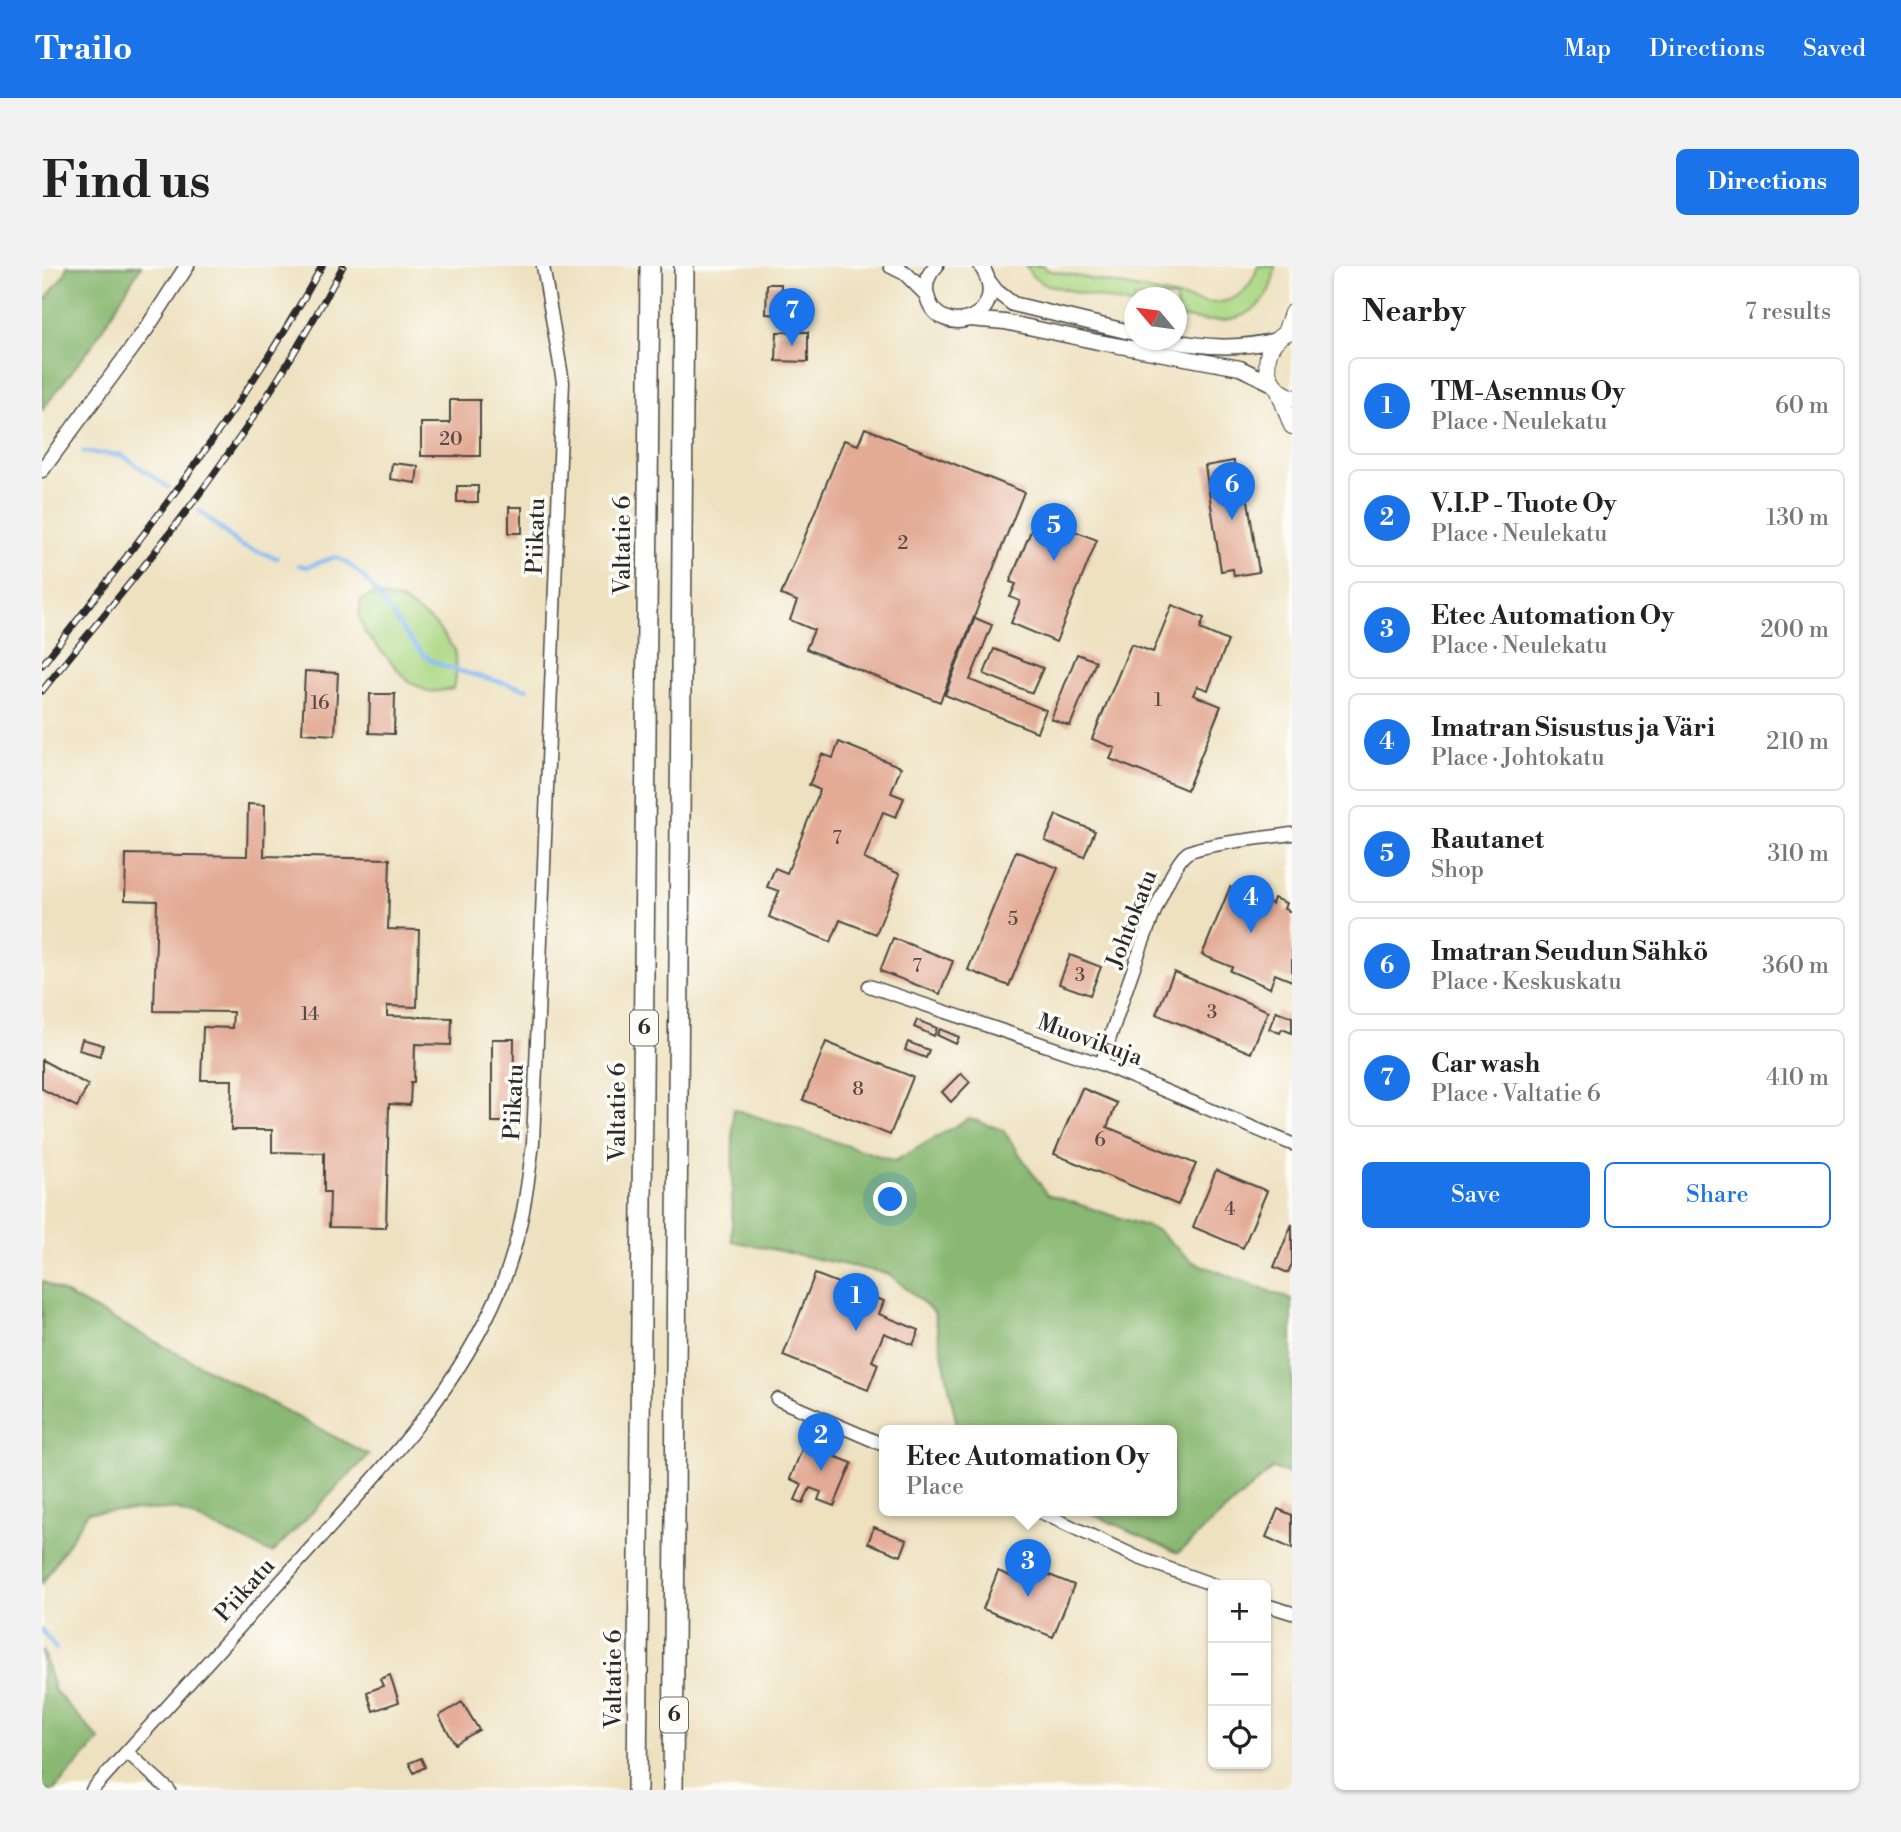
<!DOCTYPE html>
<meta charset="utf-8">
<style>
body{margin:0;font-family:"Libre Bodoni",serif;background:#f2f2f2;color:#222}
.controls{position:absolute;right:21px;bottom:21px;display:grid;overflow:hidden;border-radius:10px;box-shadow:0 2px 5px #0004}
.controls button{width:63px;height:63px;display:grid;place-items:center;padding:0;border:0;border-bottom:2px solid #e0e0e0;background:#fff;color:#222;font:35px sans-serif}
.compass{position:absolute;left:1082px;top:21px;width:63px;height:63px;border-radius:50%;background:#fff;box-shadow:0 2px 5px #0004;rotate:299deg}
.you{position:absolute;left:849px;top:934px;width:24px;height:24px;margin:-18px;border:5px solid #fff;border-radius:50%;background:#1a73e8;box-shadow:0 0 0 10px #1a73e833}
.badge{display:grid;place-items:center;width:46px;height:46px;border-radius:50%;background:#1a73e8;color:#fff;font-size:23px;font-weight:700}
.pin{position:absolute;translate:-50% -58px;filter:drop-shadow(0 2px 4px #0008)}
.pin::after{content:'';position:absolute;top:37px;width:24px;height:21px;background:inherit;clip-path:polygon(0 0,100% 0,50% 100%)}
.popup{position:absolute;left:837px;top:1159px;width:298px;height:91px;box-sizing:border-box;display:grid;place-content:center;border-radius:10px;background:#fff;filter:drop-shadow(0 2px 5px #0005);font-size:23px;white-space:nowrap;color:#767676}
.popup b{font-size:26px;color:#222}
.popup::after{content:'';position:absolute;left:50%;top:100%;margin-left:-14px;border:14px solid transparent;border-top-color:#fff}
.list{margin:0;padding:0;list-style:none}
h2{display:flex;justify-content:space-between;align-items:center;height:91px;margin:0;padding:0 28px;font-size:30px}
h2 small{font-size:23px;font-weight:400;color:#767676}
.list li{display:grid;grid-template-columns:46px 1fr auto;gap:21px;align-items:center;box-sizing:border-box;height:98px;margin:0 14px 14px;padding:0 14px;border:2px solid #e0e0e0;border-radius:10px}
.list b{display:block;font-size:26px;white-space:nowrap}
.list p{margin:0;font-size:23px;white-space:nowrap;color:#767676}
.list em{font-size:23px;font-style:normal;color:#767676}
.actions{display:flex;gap:14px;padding:21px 28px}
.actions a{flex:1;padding:16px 0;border:2px solid #1a73e8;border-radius:10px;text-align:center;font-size:24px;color:#1a73e8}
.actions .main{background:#1a73e8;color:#fff}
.icon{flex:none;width:38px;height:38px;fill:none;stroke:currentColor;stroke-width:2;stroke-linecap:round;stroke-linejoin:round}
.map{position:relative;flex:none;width:1250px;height:1524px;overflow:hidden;border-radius:10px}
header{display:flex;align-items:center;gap:42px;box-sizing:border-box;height:98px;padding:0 35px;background:#1a73e8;color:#fff}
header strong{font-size:33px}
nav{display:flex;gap:38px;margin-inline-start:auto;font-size:24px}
.intro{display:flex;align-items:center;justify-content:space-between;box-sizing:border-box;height:168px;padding:0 42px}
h1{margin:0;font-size:49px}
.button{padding:18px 32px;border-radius:10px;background:#1a73e8;color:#fff;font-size:24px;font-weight:700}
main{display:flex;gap:42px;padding:0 42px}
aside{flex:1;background:#fff;border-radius:10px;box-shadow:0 2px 5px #0004}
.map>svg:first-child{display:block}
.green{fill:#acd884;stroke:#6c8258;stroke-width:2}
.forest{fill:#89b872;stroke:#5a724e;stroke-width:2}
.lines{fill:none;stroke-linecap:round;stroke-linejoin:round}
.stream{stroke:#82b7f0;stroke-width:4.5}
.building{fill:#e3aa94}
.minor-casing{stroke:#484641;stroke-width:15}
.tertiary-casing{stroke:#484641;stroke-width:17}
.secondary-casing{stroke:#484641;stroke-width:18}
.trunk-casing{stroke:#484641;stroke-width:22}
.minor{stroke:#fff;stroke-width:12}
.tertiary{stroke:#fff;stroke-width:14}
.secondary{stroke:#fff;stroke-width:16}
.trunk{stroke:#fff;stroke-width:19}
.rail-casing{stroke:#2b2b2b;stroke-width:7}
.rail{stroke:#fdfcf7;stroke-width:4.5;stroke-dasharray:13;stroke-linecap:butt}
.labels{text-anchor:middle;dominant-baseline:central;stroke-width:7;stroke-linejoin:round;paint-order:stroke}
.number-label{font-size:19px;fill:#594b45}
.shield{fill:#fdfcf7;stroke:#6a6a68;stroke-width:2}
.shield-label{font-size:21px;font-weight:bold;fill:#2b2b2b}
.street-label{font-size:23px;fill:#2b2b2b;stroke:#fdfcf7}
</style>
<header>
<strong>Trailo</strong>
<nav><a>Map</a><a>Directions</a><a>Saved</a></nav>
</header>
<div class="intro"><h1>Find us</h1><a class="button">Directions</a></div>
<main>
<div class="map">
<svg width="1250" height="1524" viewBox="0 0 1250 1524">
<rect width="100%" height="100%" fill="#fdfcf7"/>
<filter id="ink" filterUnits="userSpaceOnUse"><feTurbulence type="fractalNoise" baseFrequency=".0143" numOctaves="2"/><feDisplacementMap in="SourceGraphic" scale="14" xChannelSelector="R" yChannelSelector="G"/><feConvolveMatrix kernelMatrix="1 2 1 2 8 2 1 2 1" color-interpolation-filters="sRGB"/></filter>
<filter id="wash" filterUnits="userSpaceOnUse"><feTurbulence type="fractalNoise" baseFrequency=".00686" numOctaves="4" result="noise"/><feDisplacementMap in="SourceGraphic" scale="28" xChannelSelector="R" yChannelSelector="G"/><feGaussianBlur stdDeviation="1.57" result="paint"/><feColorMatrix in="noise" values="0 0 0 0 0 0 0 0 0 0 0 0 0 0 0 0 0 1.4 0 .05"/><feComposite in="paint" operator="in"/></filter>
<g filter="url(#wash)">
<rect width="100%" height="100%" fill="#eee1c0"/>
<path class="green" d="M984,0h18l3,4 161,33c27,0 42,-11 50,-37h17c-5,56 -53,61 -98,50l-1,-18h-42v8l-90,-22 -12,-8z
M331,328l30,7 32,23 20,26 1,26 -3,13 -24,3 -21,-11 -43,-48 -6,-18 2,-15z"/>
<path class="forest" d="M25,0h74l-48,78 -51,66v-106l24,-32z
M691,843l162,52 74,-43 34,12 44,64 110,36 36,32 99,38v175l-19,-7 -95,85 -92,-42h86v-80h-214l-24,-119 -45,-38 -157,-33z
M0,1015l46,25 281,149 -97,98 -96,-44 -88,3 -46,72z
M0,1383l13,42 45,49 -46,50h-12z"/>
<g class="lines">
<path class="stream" d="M41,186l39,3 46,32
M157,244l42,36 36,12
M257,299l8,2 28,-10c40,15 61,76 94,102 13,10 78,24 98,30
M0,1364l14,19"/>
</g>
<g id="blocks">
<path class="building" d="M725,18h14v31l-15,-1z
M735,66h31v30l-32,-1z
M408,134h30v56h-59v-33h29z
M823,162l159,64 -84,210 -134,-53 8,-19 -24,-10 7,-19 -16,-6 63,-155 14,5z
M1192,195l1,9 8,-2 16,104 -25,4 -1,-7 -12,2 -16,-105z
M350,197l26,3 -2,17 -26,-4z
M415,220h21v16h-21z
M467,241h13v26h-13z
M995,250l60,24 -41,102 -45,-19 9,-22 -10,-4 6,-13 -6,-2z
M1130,339l32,13 -4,11 28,12 -20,49 -11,-4 -4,9 28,11 -34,84 -77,-31 5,-11 -23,-9 39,-95 22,8z
M933,352l17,7 -22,55 76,30 -9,22 -92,-37z
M952,383l49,19 -11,25 -48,-19z
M1035,388l19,7 -26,65 -19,-7z
M263,405l33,2 -3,62 -33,-2z
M328,428h25l-1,40 -25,-1z
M797,476l62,25 -10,26 13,5 -8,19 -13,-5 -19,47 36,15 -24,60 -36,-14 -9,22 -62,-25 10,-26 -12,-4 8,-19 12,5 33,-83 -11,-5 13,-31 11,4z
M206,538l17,1 -1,51 126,3 -2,70 31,1 -2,77 -30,-1v10l65,2 -1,27 -36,-1 -1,38h-3l-1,23 -21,-1 -3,124 -57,-1 1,-35h-6v-39l-52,-1v-22h-41l1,-50h-31l2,-53 29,1 1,-16 -79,-1 3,-110 -32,-1 1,-46 121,2z
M1014,549l39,16 -11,26 -39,-16z
M974,585l42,17 -49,118 -41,-16z
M1188,621l42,17 2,-6 12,5 -2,6 8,3v69l-17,-7 -5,14 -40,-17 2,-4 -30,-12z
M851,672l60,23 -13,33 -60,-23z
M1028,689l31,12 -11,28 -31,-11z
M1132,706l94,39 -17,42 -95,-39z
M1234,745l16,6v16l-10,-4 -2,4 -11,-4z
M875,754l20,8 -3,8 -20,-9z
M898,763l19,8 -3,7 -19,-9z
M40,773l21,6 -3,11 -21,-6z
M450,773h22l-1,83h-21z
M784,776l87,35 -23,58 -87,-35z
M866,776l21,8 -3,8 -21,-8z
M0,794l46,25 -11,22 -35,-18z
M919,807l9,9 -19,20 -9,-10z
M1040,822l35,15 -10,24 89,37 -18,41 -124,-51z
M1174,904l51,21 -24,57 -50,-21z
M1250,958v40l-4,9 -14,-6z
M773,1008l69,27 -5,13 40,16 -6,15 -29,-12 -12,28 6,3 -10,26 -85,-34z
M762,1178l48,19 -18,43 -16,-6 3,-8 -11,-4 -7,15 -8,-3 7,-16 -12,-5z
M1236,1243l14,6v34l-26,-12z
M832,1261l33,13 -6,16 -33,-13z
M983,1299l49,20 -21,52 -70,-28 15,-38 21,9z
M348,1409l9,27 -26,9 -6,-19 16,-6 -3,-7z
M420,1436l17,28 -24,14 -16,-28z
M379,1492l4,9 -11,6 -5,-10z"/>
</g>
</g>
<g filter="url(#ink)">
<use href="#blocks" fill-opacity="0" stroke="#484641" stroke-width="2"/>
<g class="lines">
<defs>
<path id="minor" d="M827,720l232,78 191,80
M1059,798c13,-37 61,-193 86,-211 14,-9 84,-16 105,-19
M735,1133l107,46
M996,1245l101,47 75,27
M1224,1339l26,8
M85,1486l42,38
M50,1524c70,-77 140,-154 210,-232 75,-83 155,-165 199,-271 19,-45 26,-95 32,-144l30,-761 -20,-116"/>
<path id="tertiary" d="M849,0l14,7 21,21
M894,0c-8,8 -12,18 -9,30 12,48 88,20 54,-30
M948,17l6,8 17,13 121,29
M927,53l36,3 93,20 142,26 33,16
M1125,74c38,7 71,10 109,0
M0,204l105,-142 40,-62"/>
<path id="secondary" d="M1250,65c-33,9 -33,56 0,66
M1243,67l7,-20
M1236,123l14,37"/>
<path id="trunk" d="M595,1524l13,-1524
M631,1524l11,-1524"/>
</defs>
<use href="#minor" class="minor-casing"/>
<use href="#tertiary" class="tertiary-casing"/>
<use href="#secondary" class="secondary-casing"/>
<use href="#trunk" class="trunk-casing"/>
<use href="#minor" class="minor"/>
<use href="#tertiary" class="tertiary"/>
<use href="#secondary" class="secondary"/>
<use href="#trunk" class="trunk"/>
<defs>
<path id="rail" d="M0,399c101,-128 201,-256 280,-399
M0,425c61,-76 125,-150 181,-230 45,-62 84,-128 120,-195"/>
</defs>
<use href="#rail" class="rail-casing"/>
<use href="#rail" class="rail"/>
</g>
</g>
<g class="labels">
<g class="number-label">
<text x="409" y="173">20</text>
<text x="861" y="277">2</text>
<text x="1116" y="434">1</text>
<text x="278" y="437">16</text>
<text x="795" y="572">7</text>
<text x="971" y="653">5</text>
<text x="875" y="700">7</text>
<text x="1038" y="709">3</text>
<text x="1170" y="746">3</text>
<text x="268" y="748">14</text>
<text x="816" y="823">8</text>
<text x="1058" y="874">6</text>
<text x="1188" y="943">4</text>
</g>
<g class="shield">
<rect x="588" y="744.5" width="28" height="35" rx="5"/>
<rect x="618" y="1431.5" width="28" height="35" rx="5"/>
</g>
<g class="shield-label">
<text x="602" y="762">6</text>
<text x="632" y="1449">6</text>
</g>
<g class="street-label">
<text transform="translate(494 270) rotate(-88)">Piikatu</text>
<text transform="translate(581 279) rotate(-90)">Valtatie 6</text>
<text transform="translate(1090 653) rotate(-69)">Johtokatu</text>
<text transform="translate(1048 774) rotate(20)">Muovikuja</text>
<text transform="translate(472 836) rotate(-87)">Piikatu</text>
<text transform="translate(576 846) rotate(-90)">Valtatie 6</text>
<text transform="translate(203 1324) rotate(-48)">Piikatu</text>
<text transform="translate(572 1413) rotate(-90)">Valtatie 6</text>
</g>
</g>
</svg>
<div class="controls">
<button>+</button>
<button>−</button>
<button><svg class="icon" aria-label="locate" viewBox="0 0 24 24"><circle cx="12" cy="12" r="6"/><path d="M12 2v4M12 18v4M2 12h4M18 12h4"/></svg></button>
</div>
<svg class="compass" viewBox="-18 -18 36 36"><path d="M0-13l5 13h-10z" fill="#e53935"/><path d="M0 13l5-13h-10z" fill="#767676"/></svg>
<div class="you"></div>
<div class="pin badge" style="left:814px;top:1065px">1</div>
<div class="pin badge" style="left:779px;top:1205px">2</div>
<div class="pin badge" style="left:986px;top:1331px">3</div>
<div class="popup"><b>Etec Automation Oy</b>Place</div>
<div class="pin badge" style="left:1209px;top:667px">4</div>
<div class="pin badge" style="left:1012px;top:295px">5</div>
<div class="pin badge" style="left:1190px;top:254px">6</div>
<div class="pin badge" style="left:750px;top:80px">7</div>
</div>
<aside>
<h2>Nearby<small>7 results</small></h2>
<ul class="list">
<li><span class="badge">1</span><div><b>TM-Asennus Oy</b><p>Place · Neulekatu</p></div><em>60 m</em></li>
<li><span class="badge">2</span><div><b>V.I.P - Tuote Oy</b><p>Place · Neulekatu</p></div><em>130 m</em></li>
<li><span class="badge">3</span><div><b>Etec Automation Oy</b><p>Place · Neulekatu</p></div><em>200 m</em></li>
<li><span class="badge">4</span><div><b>Imatran Sisustus ja Väri</b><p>Place · Johtokatu</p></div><em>210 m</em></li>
<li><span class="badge">5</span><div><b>Rautanet</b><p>Shop</p></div><em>310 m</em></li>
<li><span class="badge">6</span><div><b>Imatran Seudun Sähkö</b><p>Place · Keskuskatu</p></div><em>360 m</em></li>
<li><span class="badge">7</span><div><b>Car wash</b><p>Place · Valtatie 6</p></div><em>410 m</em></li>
</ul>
<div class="actions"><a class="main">Save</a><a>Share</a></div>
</aside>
</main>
